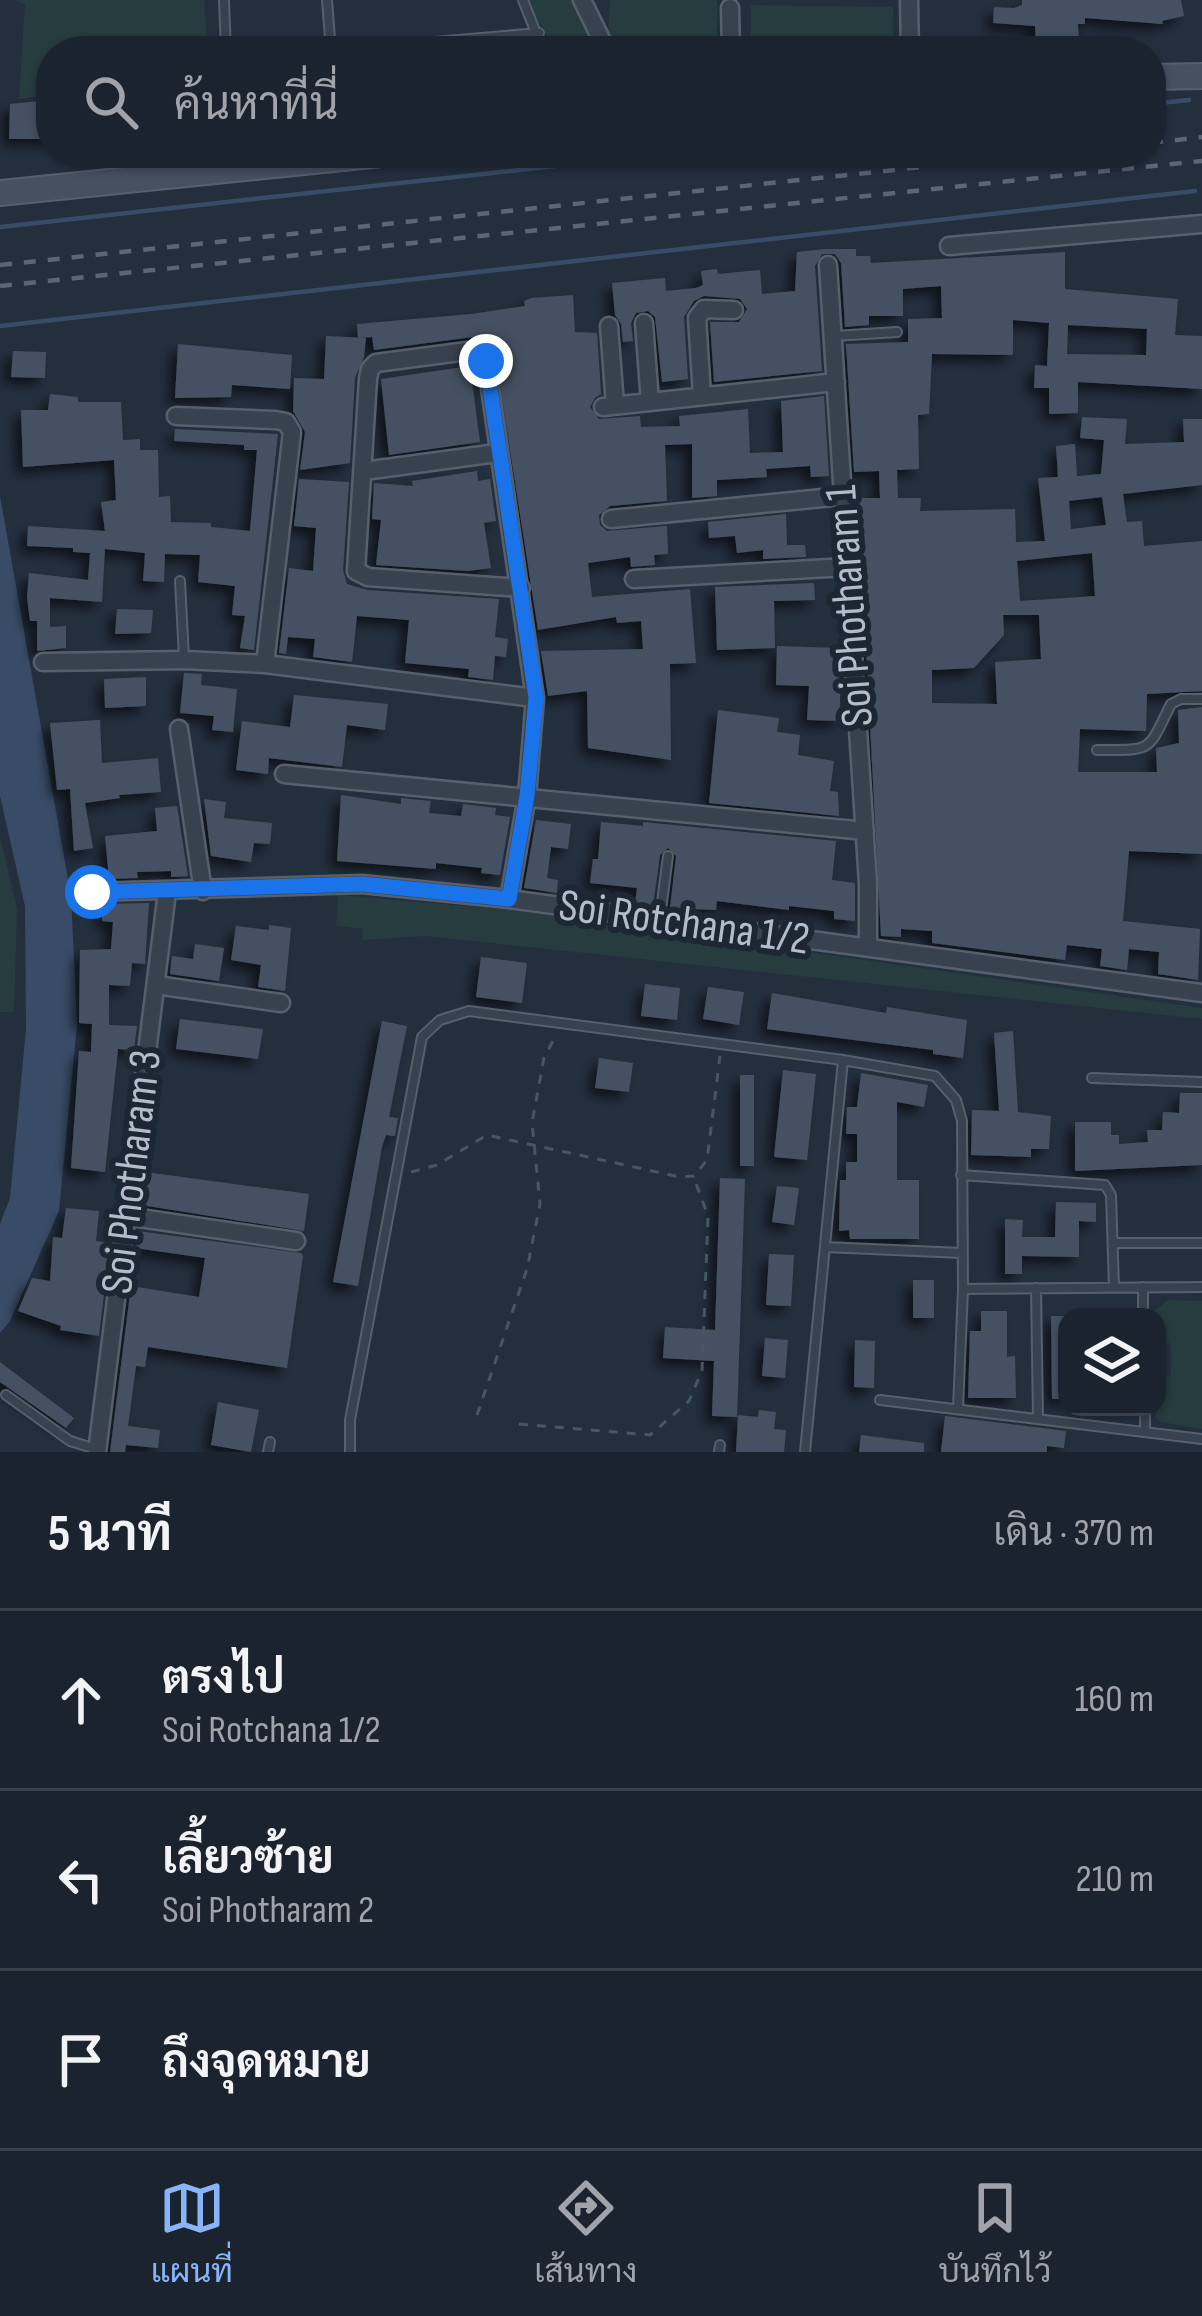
<!DOCTYPE html>
<html lang="th">
<meta charset="utf-8">
<style>
body{margin:0;font-family:"Sofia Sans Condensed",Sarabun,sans-serif;background:#242b36;color:#f1f3f6}
.controls{position:absolute;right:36px;bottom:36px;display:grid;overflow:hidden;border-radius:24px;box-shadow:0 3px 9px #0004}
.controls button{width:108px;height:108px;display:grid;place-items:center;padding:0;border:0;border-bottom:3px solid #39404a;background:#1b232e;color:#f1f3f6;font:60px sans-serif}
.stop{position:absolute;width:36px;height:36px;margin:-27px;border:9px solid #1a73e8;border-radius:50%;background:#fff}
.stop.end{background:#1a73e8;border-color:#fff;box-shadow:0 3px 12px #0008}
.list{margin:0;padding:0;list-style:none}
h2{display:flex;justify-content:space-between;align-items:center;height:156px;margin:0;padding:0 48px;font-size:51px}
h2 small{font-size:39px;font-weight:400;color:#a0a4aa}
.list li{display:grid;grid-template-columns:78px 1fr auto;gap:36px;align-items:center;box-sizing:border-box;height:180px;padding:0 48px;border-top:3px solid #39404a}
.list b{display:block;font-size:45px;white-space:nowrap}
.list p{margin:0;font-size:39px;white-space:nowrap;color:#a0a4aa}
.list em{font-size:39px;font-style:normal;color:#a0a4aa}
.icon{flex:none;width:66px;height:66px;fill:none;stroke:currentColor;stroke-width:2;stroke-linecap:round;stroke-linejoin:round}
.map{position:relative;flex:none;width:1202px;height:1452px;overflow:hidden}
.search{position:absolute;background:#1b232e;box-shadow:0 3px 9px #0004;left:36px;right:36px;top:36px;height:132px;display:flex;align-items:center;gap:30px;box-sizing:border-box;padding:0 42px;border-radius:48px;color:#a0a4aa;font-size:45px}
.sheet{height:696px;background:#1b232e}
nav{display:flex;justify-content:space-around;align-items:center;box-sizing:border-box;height:168px;border-top:3px solid #39404a;background:#1b232e;font-size:33px;color:#a0a4aa}
nav a{display:grid;justify-items:center;gap:6px}
nav .on{color:#8ab4f8}
.map>svg:first-child{display:block}
.green{fill:#263c3f}
.water{fill:#394c67}
.lines{fill:none;stroke-linecap:round;stroke-linejoin:round}
.stream{stroke:#394c67;stroke-width:4.5}
.building{fill:#455162;fill-rule:evenodd;filter:url(#shadow)}
.service-casing{stroke:#565f6c;stroke-width:12}
.minor-casing{stroke:#565f6c;stroke-width:21}
.secondary-casing{stroke:#565f6c;stroke-width:28}
.path{stroke:#44595c;stroke-width:3;stroke-dasharray:9 9;stroke-linecap:butt}
.service{stroke:#38414e;stroke-width:8}
.minor{stroke:#38414e;stroke-width:16}
.secondary{stroke:#465061;stroke-width:24}
.rail{stroke:#5a6575;stroke-width:4.5;stroke-dasharray:12 12;stroke-linecap:butt}
.route{stroke:#1a73e8;stroke-width:15}
.labels{text-anchor:middle;dominant-baseline:central;stroke-width:12;stroke-linejoin:round;paint-order:stroke}
.street-label{font-size:45px;fill:#b4bcc9;stroke:#1d2633}
</style>
<div class="map">
<svg width="1202" height="1452" viewBox="0 0 1202 1452">
<defs>
<filter id="shadow"><feDropShadow dx="-7" dy="7" stdDeviation="6" flood-color="#0009"/></filter>
</defs>
<rect width="100%" height="100%" fill="#242f3e"/>
<path class="green" d="M13,0h191l4,51h-157v44l-32,4 6,-95z
M527,0h46l19,36 -41,7z
M610,0h107v51h-101l-8,-18z
M751,5l142,2 1,44h-143z
M0,836l17,73 -3,103h-14z
M338,895l175,15 689,98v11l-776,-83 -64,4 1,-11 -27,-3z
M1168,1300l34,1v128l-41,-7 -6,-5 2,-41 14,-1 -1,-32h-13v-26h-4v-5z"/>
<path class="water" d="M0,496l71,400 6,128 -18,187 -49,110 -10,12v-109l10,-26 16,-169 -1,-123 -25,-110z"/>
<g class="lines">
<path class="stream" d="M1151,104l38,-4
M0,227l673,-74
M0,326l1195,-135"/>
</g>
<path class="building" d="M1022,0h159l3,16 -22,5 1,3 -78,-6v6h-7l1,23 -43,1 -1,-22 -42,-3 1,-16 20,1 8,-3z
M50,100l1,39h-42l1,-35z
M824,249h32v7h14l1,7 194,-11v37l113,10 -3,36 27,1v53l-124,-7v31l-29,1v-26h-15l1,-23 12,1 2,-43 -36,-3v35l-81,-1 -3,60 -11,1 1,54 -22,1 1,28h23l-1,13 95,-2 1,33 29,-1 -7,-63 20,-1 -2,-31 19,-2 2,32 24,-2 3,-34 -24,-2 2,-21 45,2 -2,25 59,-2 -1,-23h19v66l-79,9 4,28 15,-1 2,25 58,-5v150l-55,3 -1,37 -66,-2 -2,43h79l-1,-24 23,-5 -1,-33 24,-3v147l-73,-3 -6,70 77,8 -2,51 -40,-6 1,-22 -30,-3 -2,21 -27,-4 2,-17 -35,-4 -2,15 -133,-17v-12l-31,-2v8l-20,-1 -15,-288 3,1 -1,-32h-4l-7,-119h23l-1,-27 -25,1 -8,-128 62,-2v-23l34,-1 -1,-32 -38,3v27h-34v9l-24,2 -4,-64 -6,-9h-13l-7,12 7,105 -108,11 -4,-60h29l8,-13 -7,-10 -36,-3 -10,5 -10,16 4,62 -26,3 -7,-65 -7,-6 -12,2 -5,10 2,18 -10,1 -2,-18 -6,-9 -3,-32 53,-5 1,13 30,-3 7,-3 -2,-14 16,-2 1,5 42,-4 2,24 33,-3 2,-39zM1068,325l79,4 -1,26 -79,-1zM1102,497l4,28 -35,4 -2,-28zM1092,553l3,43 -75,5 -3,-40zM1003,615h36l2,44 -46,3 2,42 -65,-1v-33l42,-2 30,-33z
M573,295l2,37 22,1 4,61 -6,4 -5,9 9,12 41,-3 1,11 39,-1 -1,-10 69,-7 2,44 33,-1 -2,-51 43,-5 5,80 -18,1 -1,-11 -44,3 1,8 -50,3v16l-25,2v-54l-27,1 2,56 -57,5 -11,9 1,10 7,6 60,-5 1,28 -14,1 1,10 -24,2 -1,-10 -42,6 4,34 98,-8 6,74 -26,1 1,96 -83,-12 -1,-57 -39,5 -7,-45 102,-2 -2,-28 -24,2 -1,-6 -78,13 -45,-290 -20,-3 -99,13 -2,-13 -14,1 -1,-14 114,-10 54,-8 -1,-5 7,-3z
M326,336l40,2 -2,19 -9,21 -5,85 -50,7 5,-38 -12,-21 1,-33 30,1z
M178,344l114,11 -2,34 -58,-4 -1,12 -56,1z
M13,351l33,1 -1,26 -34,-1z
M470,366l10,76 -91,13 -8,-76z
M50,394l28,3v5h43l2,38 17,-1v11h18l1,47 11,-1 1,26 40,1v4l39,4 7,-81h-13v-5l-70,-4 1,-12 103,5 -24,216 -14,-2 5,-32 -13,-1 3,-29 -37,-4 2,-27 -35,-1 -1,28 -21,-1 2,-28 -40,-4 -3,53 -52,-4v29l16,-1v22l-29,3v-30h-7l-3,-24 2,-24 59,7 2,-27 -17,-1v-4l-46,-2 1,-20 77,5 -4,-29 15,-2 -2,-40 -91,7 -2,-57h27z
M477,471l1,10 12,-2 6,42 -12,2 7,45 -23,3 -92,-6 5,-45 -9,-1 2,-36 39,3 -1,-5z
M299,479l50,3 -6,88 4,14 20,6 132,9 -4,38 13,2 -2,18 -11,-1 -2,24 -25,-3 1,-8 -64,-6 4,-43 -52,-4 -5,46 -39,-5 2,-18 -27,-2 -2,17 -7,-1 10,-85 24,3 3,-43 -22,-2z
M786,514l1,31h18l1,12 -43,2v-9l-26,3 -2,-17 -26,2 -1,-16z
M814,583l1,17 -41,1 1,47 -58,2 -2,-63z
M117,609l36,1 -2,23 -36,1z
M777,646l63,2v73l-33,-1 2,-34 -33,-1z
M184,673l18,1 -1,11 36,4 -4,43 -21,-2 2,-14 -34,-3z
M146,677v29l-41,2 -1,-29z
M294,695l94,9 -3,26 -38,-5 -5,42 -73,-9 -1,16 -32,-4 6,-49 48,6z
M718,710l61,8 -2,14 23,3 -2,20 36,6 -4,30 8,1 1,24 -130,-13z
M100,720l2,43 56,-5 3,34 -42,3 1,3 -35,5 8,45 -19,3 -4,-62 -13,1 -7,-67z
M341,795l60,9v-6l30,3 -2,12 32,3 2,-12 33,4 -1,7 15,2 -10,58 -19,-2 1,-5 -46,-5v6l-99,-8z
M204,799l22,3 -2,16 48,5 -2,21 -16,-1 -3,19 -40,-6z
M177,806l11,70 -17,1v-6l-34,1 1,6 -29,1 -4,-43 52,-5 -2,-23z
M536,820l35,4 -3,25 -17,-2 -4,31 11,2 -1,13 -33,-5z
M601,822l42,4v-4l193,19 -4,39 23,3v38l-21,-2v-8l-45,-5v4l-72,-9 -1,9 -46,-2 6,-52 -8,-8 -8,7 -7,51 -18,-3 2,-15 -47,-5 3,-24h5z
M149,903l-4,61 -13,-1 -2,23 -21,-1v40l28,1 -3,24 -16,-1 -13,123 -34,-4 8,-117 12,1 1,-28 -13,-1 1,-73 31,-1 2,-27 -11,-1v-17z
M269,925l22,3 -6,63 -27,-4 3,-22 -30,-5 5,-34 33,4z
M195,944l29,4 -5,33 -49,-7 2,-18 21,3z
M481,957l46,6 -5,40 -46,-6z
M645,984l35,4 -3,32 -36,-4z
M708,987l36,5 -5,33 -36,-6z
M772,993l114,20 1,-6 80,13 -4,38 -30,-4v-4l-166,-21z
M180,1019l83,10 -5,30 -82,-10z
M382,1021l25,5 -18,91 9,1 -3,18 -9,-1 -4,12 -24,139 -25,-4z
M1013,1031l5,81 33,4 -2,33h-18v8l-60,-2 1,-45 27,1 -5,-78z
M599,1058l34,5 -4,29 -34,-4z
M783,1070l33,4 -9,86 -33,-3z
M861,1073l67,12 -4,22 -27,-5v78h22v59h-69l-1,-9 -10,1 1,-51h6v-18h11v-28h-11l1,-27h10z
M740,1075h14v91h-14z
M1180,1093h22v72l-127,6v-49h36v13h8v9l29,-2 -1,-12h15l1,-18 16,1z
M145,1172l164,22 -5,37 -163,-26z
M720,1178l25,1 -8,238 -25,-1 2,-55 -51,-3 2,-31 50,3z
M777,1186l22,2 -5,37 -22,-3z
M1056,1202l40,1v19l-17,-1v36l-57,-1v18h-17v-55l18,1 -1,17h33z
M66,1208l33,3 -3,30 14,2 -11,93 -39,-6 1,-4 -43,-15 14,-33 18,3 3,-44 9,1z
M138,1231l163,22 2,3 -16,112 -139,-21 -3,20 -9,-1 -8,60 32,4 -2,18 -32,-3 -1,7h-15l21,-166 68,11 6,-39 -70,-10z
M769,1254l25,1 -3,51 -25,-1z
M913,1280h21v38h-21z
M981,1311h26v46l8,-1 1,42h-48l2,-67h11z
M1051,1316h16v83h-15z
M765,1338l23,2 -3,38 -23,-2z
M855,1340l20,1 -1,47 -20,-1z
M0,1362l74,56 -8,10 -66,-46z
M218,1402l41,8 -8,42 -40,-7z
M759,1410l17,2 -2,17 12,1 -2,22h-48l2,-37 20,2z
M945,1416l121,15 -2,17 -17,-2v6h-106z
M861,1435l63,8v9h-65z"/>
<g class="lines">
<defs>
<path id="service" d="M224,0l2,51
M327,0l4,51
M523,0l20,51
M328,51l211,-18
M834,336l63,-4
M180,581l4,77
M1097,750c56,0 50,3 74,-46l10,-5h21
M660,918l8,-62
M1092,1078l110,4
M961,1175l144,10 6,10 3,92
M1114,1243h88
M825,1247l137,6
M1143,1287v30
M1036,1288l2,130
M963,1289l239,-2
M6,1395l64,46 26,8
M880,1400l322,39
M1145,1407v25
M268,1452l2,-10
M350,1452v-32l72,-383 18,-17 29,-9 374,49 92,16 21,24 6,21 1,168 -5,119
M719,1452l1,-7
M805,1452l38,-392"/>
<path id="minor" d="M582,0l25,51
M909,0l1,51
M730,8l1,43
M949,246l253,-22
M828,265l40,619v64
M644,323l6,79
M609,326l6,79
M702,396l-5,-78 7,-9 30,1
M603,407l233,-25
M176,416l99,4 11,2 6,10 -27,232
M364,471l133,-18
M611,519l232,-23
M634,579l214,-12
M43,662l141,-2 81,4 270,34
M179,729l24,162
M284,774l581,57
M92,892l270,-8 147,15 693,94
M509,899l18,-103 8,-98 -49,-337 -11,-11 -99,13 -6,6 -2,10 -12,192 12,6 153,11
M156,985l125,18
M126,1216l170,25
M97,1452l70,-560"/>
<path id="secondary" d="M1151,77l51,-1
M0,193l392,-40"/>
</defs>
<use href="#service" class="service-casing"/>
<use href="#minor" class="minor-casing"/>
<use href="#secondary" class="secondary-casing"/>
<path class="path" d="M411,1172l26,-7 50,-30 193,42 14,-1 13,-16 13,-104
M477,1415l50,-146 13,-65 -8,-81 12,-65 12,-23
M519,1424l131,11 39,-34 13,-30 6,-155 -14,-38"/>
<use href="#service" class="service"/>
<use href="#minor" class="minor"/>
<use href="#secondary" class="secondary"/>
<path class="rail" d="M1151,143l51,-6
M0,265l1054,-112
M0,286l1202,-125"/>
</g>
<g class="lines">
<path class="route" d="M92,892l270,-8 147,15 18,-103 9,-98 -50,-337"/>
</g>
<g class="labels">
<g class="street-label">
<text transform="translate(850 606) rotate(-94)">Soi Photharam 1</text>
<text transform="translate(684 923) rotate(8)">Soi Rotchana 1/2</text>
<text transform="translate(132 1172) rotate(-83)">Soi Photharam 3</text>
</g>
</g>
</svg>
<div class="controls">
<button><svg class="icon" aria-label="layers" viewBox="0 0 24 24"><path d="M12 4l9 5-9 5-9-5zM3 14l9 5 9-5"/></svg></button>
</div>
<div class="stop" style="left:92px;top:892px"></div>
<div class="stop end" style="left:486px;top:361px"></div>
<div class="search"><svg class="icon" aria-label="search" viewBox="0 0 24 24"><circle cx="10" cy="10" r="6"/><path d="M15 15l6 6"/></svg>ค้นหาที่นี่</div>
</div>
<section class="sheet">
<h2>5 นาที<small>เดิน · 370 m</small></h2>
<ul class="list">
<li><svg class="icon" aria-label="ahead" viewBox="0 0 24 24"><path d="M12 20V5M6 11l6-6 6 6"/></svg><div><b>ตรงไป</b><p>Soi Rotchana 1/2</p></div><em>160 m</em></li>
<li><svg class="icon" aria-label="left" viewBox="0 0 24 24"><path d="M17 20v-9H6M10 6l-5 5 5 5"/></svg><div><b>เลี้ยวซ้าย</b><p>Soi Photharam 2</p></div><em>210 m</em></li>
<li><svg class="icon" aria-label="arrive" viewBox="0 0 24 24"><path d="M6 21V4h12l-3 4 3 4H6"/></svg><div><b>ถึงจุดหมาย</b></div></li>
</ul>
</section>
<nav>
<a class="on"><svg class="icon" aria-label="map" viewBox="0 0 24 24"><path d="M3 6l6-2 6 2 6-2v14l-6 2-6-2-6 2zM9 4v14M15 6v14"/></svg>แผนที่</a>
<a><svg class="icon" aria-label="directions" viewBox="0 0 24 24"><path d="M12 3l9 9-9 9-9-9zM9 14v-3h6M13 9l2 2-2 2"/></svg>เส้นทาง</a>
<a><svg class="icon" aria-label="saved" viewBox="0 0 24 24"><path d="M7 4h10v16l-5-4-5 4z"/></svg>บันทึกไว้</a>
</nav>
